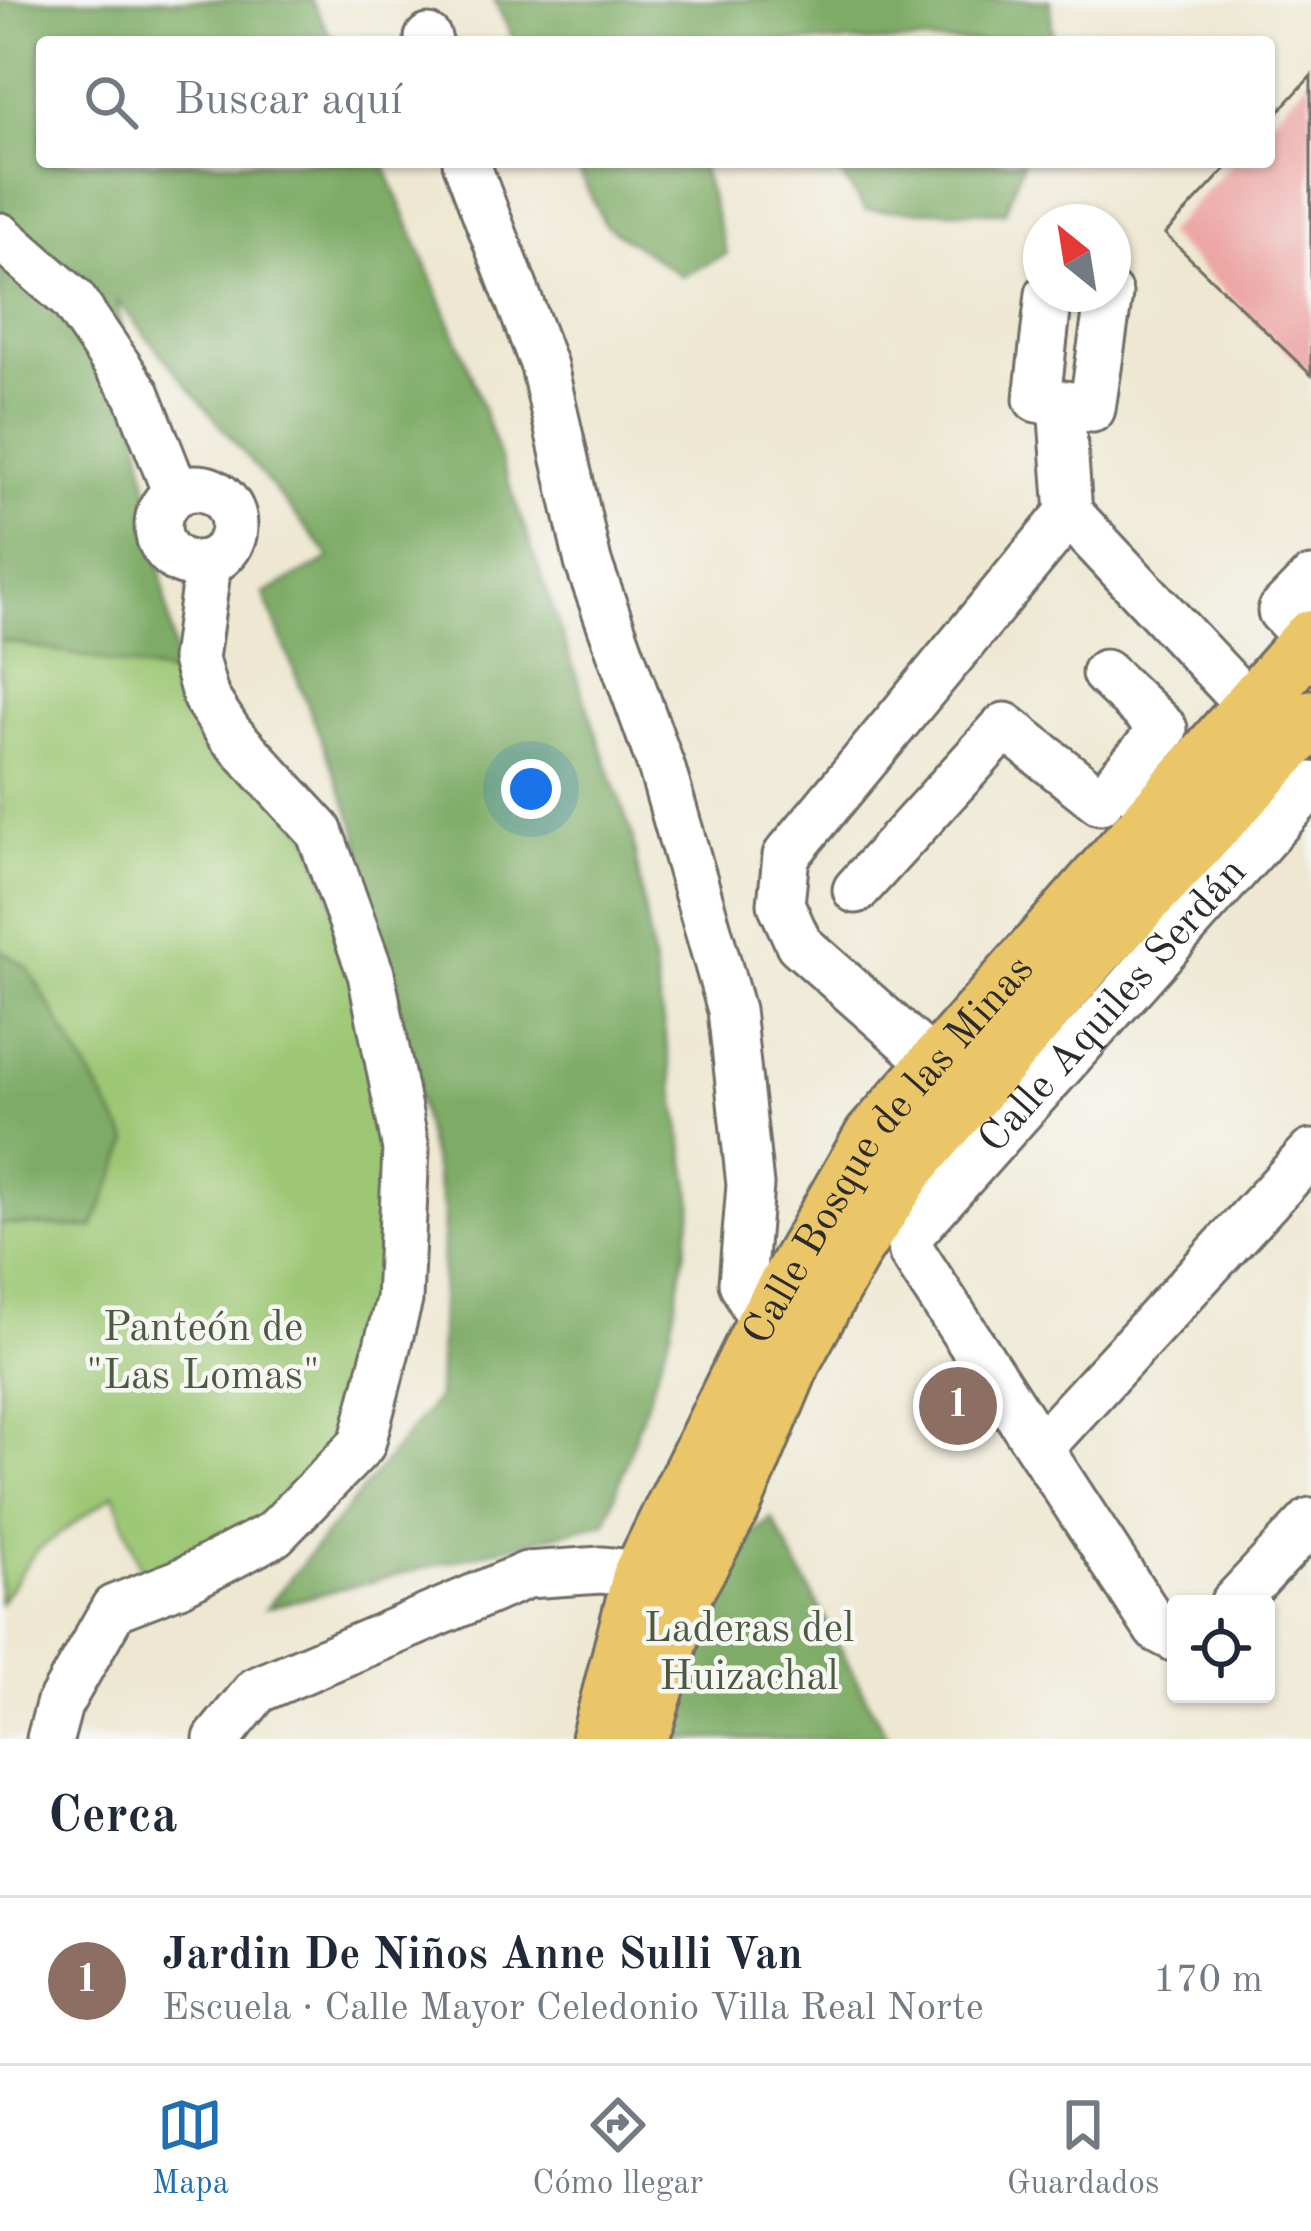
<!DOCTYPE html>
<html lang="es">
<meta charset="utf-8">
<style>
body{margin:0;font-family:"Old Standard TT",serif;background:#f2f2f3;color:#1f2937}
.controls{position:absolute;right:36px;bottom:36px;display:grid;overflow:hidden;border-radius:12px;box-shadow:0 3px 9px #0004}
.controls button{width:108px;height:108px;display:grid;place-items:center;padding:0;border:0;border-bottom:3px solid #e0e1e3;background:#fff;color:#1f2937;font:60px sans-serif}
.compass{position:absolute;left:1023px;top:204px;width:108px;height:108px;border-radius:50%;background:#fff;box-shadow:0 3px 9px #0004;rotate:330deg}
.you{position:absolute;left:531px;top:789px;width:42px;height:42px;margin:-30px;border:9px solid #fff;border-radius:50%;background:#1a73e8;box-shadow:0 0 0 18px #1a73e833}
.badge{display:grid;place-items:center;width:78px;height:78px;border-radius:50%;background:#1f6fb2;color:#fff;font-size:39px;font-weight:700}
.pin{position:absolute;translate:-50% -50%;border:6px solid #fff;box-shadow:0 3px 12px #0006}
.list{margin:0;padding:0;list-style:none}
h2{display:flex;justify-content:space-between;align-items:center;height:156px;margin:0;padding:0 48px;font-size:51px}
h2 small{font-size:39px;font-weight:400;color:#747a83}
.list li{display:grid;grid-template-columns:78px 1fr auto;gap:36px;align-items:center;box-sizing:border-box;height:168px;padding:0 48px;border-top:3px solid #e0e1e3}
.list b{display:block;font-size:45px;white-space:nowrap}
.list p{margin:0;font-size:39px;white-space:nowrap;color:#747a83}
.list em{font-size:39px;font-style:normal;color:#747a83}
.icon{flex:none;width:66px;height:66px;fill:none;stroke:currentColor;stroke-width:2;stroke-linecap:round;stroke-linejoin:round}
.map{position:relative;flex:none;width:1311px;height:1739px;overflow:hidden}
.search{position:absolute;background:#fff;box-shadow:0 3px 9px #0004;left:36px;right:36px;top:36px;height:132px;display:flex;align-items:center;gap:30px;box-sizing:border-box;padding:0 42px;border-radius:12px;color:#747a83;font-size:45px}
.sheet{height:324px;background:#fff}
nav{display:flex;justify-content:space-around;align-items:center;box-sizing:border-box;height:168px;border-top:3px solid #e0e1e3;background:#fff;font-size:33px;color:#747a83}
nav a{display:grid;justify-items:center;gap:6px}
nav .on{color:#1f6fb2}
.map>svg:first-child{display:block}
.green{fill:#9dc774;stroke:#647950;stroke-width:3}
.forest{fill:#7eac66;stroke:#546c48;stroke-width:3}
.building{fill:#eca6a4}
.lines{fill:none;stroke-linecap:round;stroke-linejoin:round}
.minor-casing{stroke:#6f6d65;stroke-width:51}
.major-casing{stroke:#6f6d65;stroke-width:63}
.minor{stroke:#fff;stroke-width:45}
.major{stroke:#ebc669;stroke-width:57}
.labels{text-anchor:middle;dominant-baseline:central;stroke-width:9;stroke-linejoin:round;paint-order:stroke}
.street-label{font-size:42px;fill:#2b2b2b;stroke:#f6f6f2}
.park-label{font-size:42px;fill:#4d5a41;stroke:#f6f6f2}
</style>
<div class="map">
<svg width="1311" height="1739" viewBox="0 0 1311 1739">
<rect width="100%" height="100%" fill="#f6f6f2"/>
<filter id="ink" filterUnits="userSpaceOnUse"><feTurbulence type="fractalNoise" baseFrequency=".00833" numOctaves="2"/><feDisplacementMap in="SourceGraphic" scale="24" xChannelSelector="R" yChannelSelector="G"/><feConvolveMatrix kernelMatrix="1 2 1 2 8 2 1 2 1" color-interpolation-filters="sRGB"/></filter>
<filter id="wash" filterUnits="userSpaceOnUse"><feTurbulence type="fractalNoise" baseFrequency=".004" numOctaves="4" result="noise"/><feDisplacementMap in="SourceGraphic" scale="48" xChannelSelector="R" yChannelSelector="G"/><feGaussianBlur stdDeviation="2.7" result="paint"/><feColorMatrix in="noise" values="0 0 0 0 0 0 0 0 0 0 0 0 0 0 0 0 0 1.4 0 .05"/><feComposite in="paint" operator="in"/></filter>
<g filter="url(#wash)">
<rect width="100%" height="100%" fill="#eee8d2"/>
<path class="green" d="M0,640l178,35 132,162 51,148 33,167 -10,146 -33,139 -88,92 -120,47 -29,-82 -79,58 -35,51v-379l93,4 -65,-260 -28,-18z"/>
<path class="forest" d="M0,0h311l23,42h-292v120h341l82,196 167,477 61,369 -22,126 -65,192 -340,86 172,-211 6,-186 -89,-386 -91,-231 67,-36 -214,-257 61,374 -178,-35z
M494,0h556l3,42h-538z
M574,162h126l27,92 -45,22 -77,-51z
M833,162h190l-18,50 -140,-2z
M0,950l28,18 101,174 -36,86 -93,-4z
M772,1518l116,221h-217l-8,-87 22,-63z"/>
<g id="blocks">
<path class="building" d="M1311,76v299l-146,-141 67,-72h37v-40z"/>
</g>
</g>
<g filter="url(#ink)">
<use href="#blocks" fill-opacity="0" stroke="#6f6d65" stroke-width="3"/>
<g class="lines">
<defs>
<g id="minor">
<path d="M428,38l1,4"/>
<path d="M466,162l78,204 44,196 74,207 69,241 19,175 -8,98 22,43"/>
<path d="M0,236l73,64 64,94 39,99"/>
<path d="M1049,294l-12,105 55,10 17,-115"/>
<path d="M1061,404l8,109 202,216"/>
<circle cx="196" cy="526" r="38"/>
<path d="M1311,580l-30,31 30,31"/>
<path d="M1105,673l59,56 -45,51 40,29"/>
<path d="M856,890l149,-164 95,75"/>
<path d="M961,1087l-162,-143 -18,-40 5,-48 283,-343"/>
<path d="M1042,1446l269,-293"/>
<path d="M1233,1604l78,-83"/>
<path id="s1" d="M1176,1639l-19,-10 -245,-377 -3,-16 402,-451"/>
<path d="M50,1739l9,-34 55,-97 65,-25 95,-49 88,-90 37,-144 7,-151 -35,-175 -52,-143 -90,-98 -23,-35 -11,-39 13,-96"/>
<path d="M217,1739l40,-49 270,-115 74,-5 41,4 27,9"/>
</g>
<g id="major">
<path d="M645,1721l40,-132 46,-82 63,-151 60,-109 55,-83 180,-208 222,-237"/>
<path id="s2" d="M600,1739l42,-165 122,-248 109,-189 438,-498"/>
</g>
</defs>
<use href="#minor" class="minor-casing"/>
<use href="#major" class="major-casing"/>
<use href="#minor" class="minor"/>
<use href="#major" class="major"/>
</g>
</g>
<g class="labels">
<g class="street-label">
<text stroke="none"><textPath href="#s1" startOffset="795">Calle Aquiles Serdán</textPath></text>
<text stroke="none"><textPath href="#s2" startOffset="663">Calle Bosque de las Minas</textPath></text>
</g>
<g class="park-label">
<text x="203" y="1329">Panteón de<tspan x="203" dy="48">"Las Lomas"</tspan></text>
<text x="749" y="1630">Laderas del<tspan x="749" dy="48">Huizachal</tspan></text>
</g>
</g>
</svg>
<div class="controls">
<button><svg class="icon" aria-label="locate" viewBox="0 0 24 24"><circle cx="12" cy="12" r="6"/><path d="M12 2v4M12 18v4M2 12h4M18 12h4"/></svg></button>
</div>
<svg class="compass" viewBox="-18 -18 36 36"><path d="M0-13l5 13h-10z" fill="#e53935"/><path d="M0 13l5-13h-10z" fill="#747a83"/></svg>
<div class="you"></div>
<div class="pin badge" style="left:958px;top:1406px;background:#8d6e63">1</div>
<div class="search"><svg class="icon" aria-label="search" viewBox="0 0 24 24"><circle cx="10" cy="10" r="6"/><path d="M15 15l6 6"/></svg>Buscar aquí</div>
</div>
<section class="sheet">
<h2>Cerca<small></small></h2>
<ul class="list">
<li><span class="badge" style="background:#8d6e63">1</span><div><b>Jardin De Niños Anne Sulli Van</b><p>Escuela · Calle Mayor Celedonio Villa Real Norte</p></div><em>170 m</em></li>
</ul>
</section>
<nav>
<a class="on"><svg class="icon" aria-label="map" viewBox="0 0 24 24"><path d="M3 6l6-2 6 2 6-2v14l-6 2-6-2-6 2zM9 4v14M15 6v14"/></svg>Mapa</a>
<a><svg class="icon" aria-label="directions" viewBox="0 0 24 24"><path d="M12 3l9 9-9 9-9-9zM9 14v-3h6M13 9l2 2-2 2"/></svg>Cómo llegar</a>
<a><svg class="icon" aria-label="saved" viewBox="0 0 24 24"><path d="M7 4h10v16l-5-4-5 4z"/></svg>Guardados</a>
</nav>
